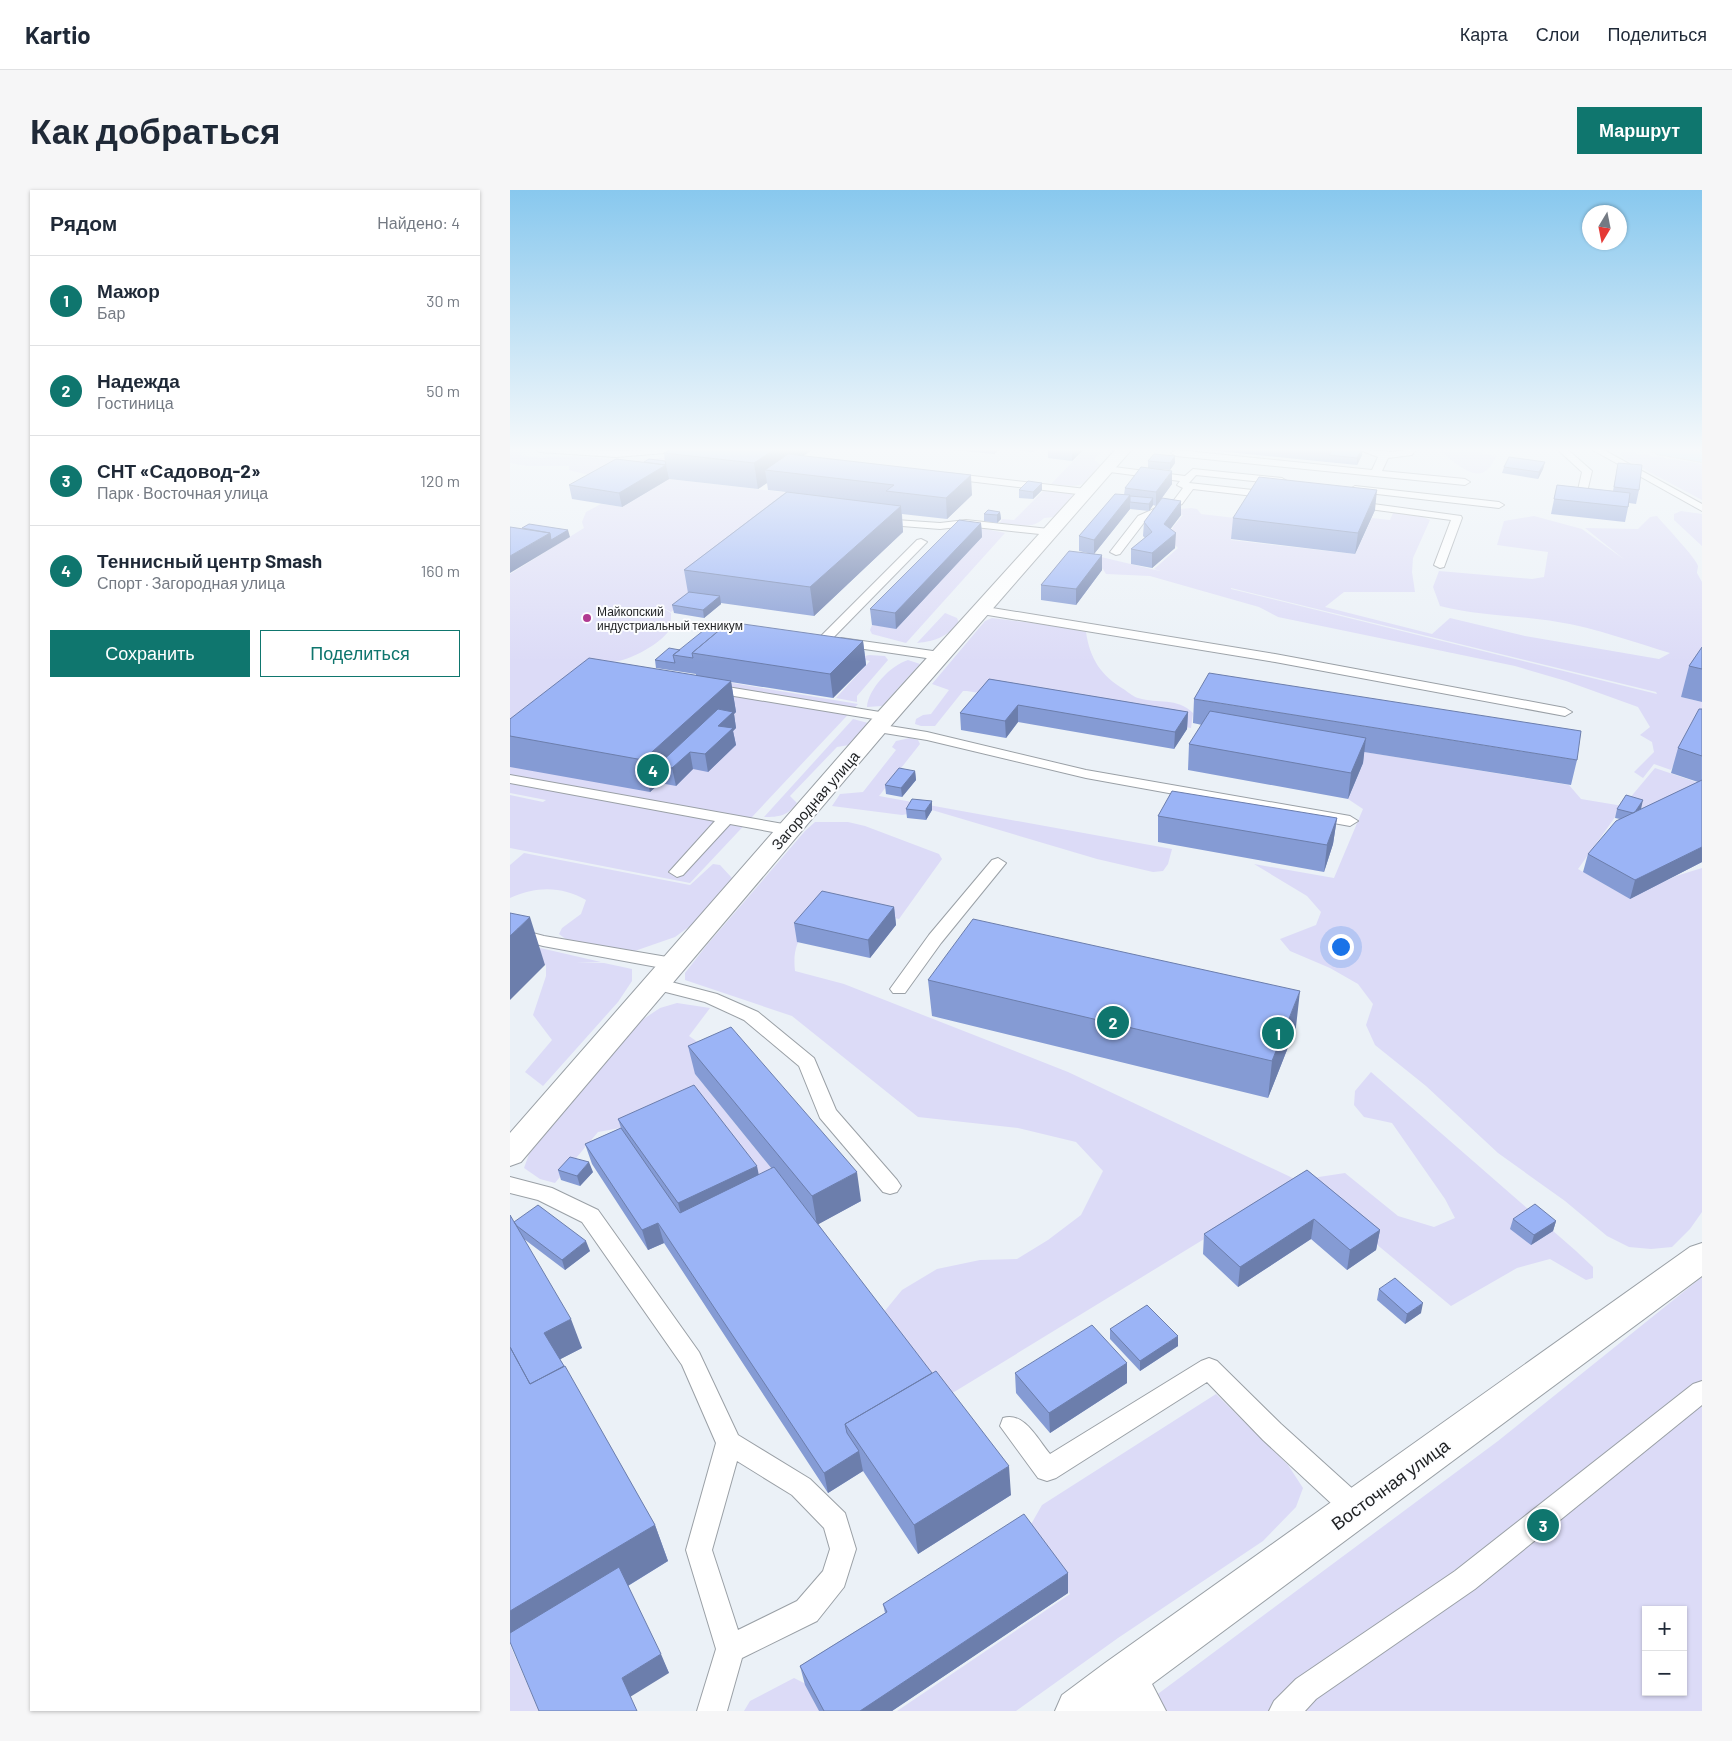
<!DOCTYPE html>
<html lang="ru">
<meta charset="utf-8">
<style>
body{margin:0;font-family:Barlow,sans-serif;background:#f6f6f7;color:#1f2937}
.controls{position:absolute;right:15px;bottom:15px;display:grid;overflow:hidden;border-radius:0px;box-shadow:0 1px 4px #0004}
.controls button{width:45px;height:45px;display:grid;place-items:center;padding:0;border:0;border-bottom:1px solid #e0e1e3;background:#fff;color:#1f2937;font:25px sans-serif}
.compass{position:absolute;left:1072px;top:15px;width:45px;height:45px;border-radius:50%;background:#fff;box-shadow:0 1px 4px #0004;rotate:190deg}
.you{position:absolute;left:830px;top:756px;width:18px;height:18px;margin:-12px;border:4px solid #fff;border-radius:50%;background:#1a73e8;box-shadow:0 0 0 8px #1a73e833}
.badge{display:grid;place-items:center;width:32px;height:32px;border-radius:50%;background:#0f766e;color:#fff;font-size:16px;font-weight:700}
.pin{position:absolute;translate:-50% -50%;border:2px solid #fff;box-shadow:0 1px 5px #0006}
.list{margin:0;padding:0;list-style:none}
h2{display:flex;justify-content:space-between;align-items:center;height:65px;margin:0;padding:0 20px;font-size:21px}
h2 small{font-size:16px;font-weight:400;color:#747a83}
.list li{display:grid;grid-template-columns:32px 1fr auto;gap:15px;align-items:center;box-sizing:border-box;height:90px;padding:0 20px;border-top:1px solid #e0e1e3}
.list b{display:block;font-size:19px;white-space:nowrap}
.list p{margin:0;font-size:16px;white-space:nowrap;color:#747a83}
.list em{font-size:16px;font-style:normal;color:#747a83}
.actions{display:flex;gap:10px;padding:15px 20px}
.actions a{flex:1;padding:11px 0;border:1px solid #0f766e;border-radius:0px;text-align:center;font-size:18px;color:#0f766e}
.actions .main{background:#0f766e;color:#fff}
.map{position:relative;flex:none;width:1192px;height:1521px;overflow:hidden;border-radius:0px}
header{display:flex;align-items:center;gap:30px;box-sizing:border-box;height:70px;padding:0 25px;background:#fff;border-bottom:1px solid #e0e1e3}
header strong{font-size:24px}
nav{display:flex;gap:28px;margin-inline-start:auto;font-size:18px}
.intro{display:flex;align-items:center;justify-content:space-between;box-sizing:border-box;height:120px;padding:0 30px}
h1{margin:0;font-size:35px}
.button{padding:12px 22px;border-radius:0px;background:#0f766e;color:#fff;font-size:18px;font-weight:700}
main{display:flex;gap:30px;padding:0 30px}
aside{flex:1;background:#fff;border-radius:0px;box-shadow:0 1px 4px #0004}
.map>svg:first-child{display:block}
.green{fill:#dcdbf7;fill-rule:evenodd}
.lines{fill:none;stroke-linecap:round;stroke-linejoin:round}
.lane-casing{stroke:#9aa0a6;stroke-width:2}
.street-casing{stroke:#9aa0a6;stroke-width:2}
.primary-casing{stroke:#cecece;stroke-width:2}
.lane{fill:#fff;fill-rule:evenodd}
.street{fill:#fff;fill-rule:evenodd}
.primary{fill:#bfe7fd;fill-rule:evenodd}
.wall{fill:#859bd4}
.shaded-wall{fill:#6c7eac}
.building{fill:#9bb4f6;stroke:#6c7eac}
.poi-dot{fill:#b13a91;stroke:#fcfdff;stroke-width:2}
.labels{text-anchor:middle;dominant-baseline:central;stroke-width:4;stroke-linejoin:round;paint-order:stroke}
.far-poi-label{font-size:12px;fill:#1e2022;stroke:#fcfdff;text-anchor:start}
.street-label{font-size:15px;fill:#1e2022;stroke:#fcfdff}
.near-street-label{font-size:18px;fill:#1e2022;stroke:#fcfdff}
</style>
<header>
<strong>Kartio</strong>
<nav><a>Карта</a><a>Слои</a><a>Поделиться</a></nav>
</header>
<div class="intro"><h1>Как добраться</h1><a class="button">Маршрут</a></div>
<main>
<aside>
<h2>Рядом<small>Найдено: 4</small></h2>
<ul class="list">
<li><span class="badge">1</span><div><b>Мажор</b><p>Бар</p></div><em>30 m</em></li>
<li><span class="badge">2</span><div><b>Надежда</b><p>Гостиница</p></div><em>50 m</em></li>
<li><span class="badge">3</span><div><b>СНТ «Садовод-2»</b><p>Парк · Восточная улица</p></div><em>120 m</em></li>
<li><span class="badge">4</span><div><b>Теннисный центр Smash</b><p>Спорт · Загородная улица</p></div><em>160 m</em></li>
</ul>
<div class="actions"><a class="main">Сохранить</a><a>Поделиться</a></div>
</aside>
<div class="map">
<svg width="1192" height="1521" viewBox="0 0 1192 1521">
<rect width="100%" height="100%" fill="#ebf1f7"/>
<path class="green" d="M9,259h11l-10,6 21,3 33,-2 56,5 40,-4 12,13 -93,5 -20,-5v-4h-41l-18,-3v-10z
M575,259h19l-10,11 8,6c-20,23 -21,21 -51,18z
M928,259h20l39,7c-3,4 -5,10 -9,13 -14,15 -39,-12 -50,-20z
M1112,261l80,13v36l-77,-41 -5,-5z
M159,289l147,17 -145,116 -19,-10 19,11c0,6 0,13 -3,19 -11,14 -38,28 -55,30l-103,83v-171l74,-46 -2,-6 4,-10 15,-8 21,3z
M534,300l28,4 2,4 -19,19 -11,1c-11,12 -30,7 -44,5l2,-4 12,1z
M681,318l6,1 4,5 42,5 -12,21 124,14 17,-36 18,2 3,-7 28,3 9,4 -17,38 -1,14 3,20h-71l-19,15 107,27 18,-16 75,18 134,23 11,-6c-37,-11 -74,-25 -112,-31 -40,-7 -79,-6 -118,-16l-7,-19 6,-16 93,8 12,-2 4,-25 -51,-7 7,-24 30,-5 48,13 43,31 -40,-32 53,1 12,-12 7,-1c8,10 40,43 41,50 0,1 -1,6 -1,7l5,9v80l-21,35 21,5v9l-31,59 -17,-6 -11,14 -9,-6 20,-20 -2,-10 -12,-7 10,-8 -12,-20 -72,-26 -51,-15 -237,-49 -19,-10 -109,-31 -44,-2 -3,-5 -27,-11 4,-6 80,19 -6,-2 24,-21 -9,-9 4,-12 10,-12 -10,-2 7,-4zM721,398l425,104 1,2 -426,-105z
M1171,321l21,3v32l-28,-26v-6z
M471,338l24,5 -99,110 -34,-9 -2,-4 2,-5 25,3z
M435,423l12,5 2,5c-14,14 -22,18 -42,20z
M482,428l57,7 37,7c4,27 15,44 39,58 4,3 9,7 13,8 20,6 39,-1 55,15l-2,15 -224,-37h-4l-28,35h-14l-6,-2 1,-5 7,-4 8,-1 18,-24 -17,-6 53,-63z
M359,465l16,1 3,4 -31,36v6l-21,-4 34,-37 -13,-3z
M398,470l12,4 -38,42 -15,1c1,-18 24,-42 41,-47z
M187,487l161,27 -168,179 -180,-35v-53l33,7 3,-2 -36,-7v-45z
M343,529l15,4 -19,22 -12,2 -47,49 7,7c-10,13 -17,14 -33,14z
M400,548l8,2 2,4 -41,52 293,53 -4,15 -5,7 -10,1 -56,-13 -165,-49 -30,5 -70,-9 8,-12 23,-2 33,-42 -4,-3 4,-6z
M830,558l229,37 12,14 42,7 -45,63 51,29 47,-22 26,-8v344l-12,17 -18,18 -21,2 -22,-2 -22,-11 -42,-35 -67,-48 -72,-67 -51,-41 -9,-20 7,-21 -15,-20 -28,-16 -40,-17 -10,-12 36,-14 5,-13 -14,-16 -53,-32 80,14 29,-69 -15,-10 15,-36 -26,-5z
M1145,578l47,16 -61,25 -17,-4z
M305,632h33l17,4 74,28 3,5 -43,60 -69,-15c-21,23 -39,33 -35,67l49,13 224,88 231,109 -358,219 -62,-82 23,-28 35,-21 43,-9 37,-1 31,-19 33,-25 22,-44 -27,-29 -58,-14 -100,-11 -126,-101 -107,-36v-7l21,-27 99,-115z
M14,663l166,32 23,-21 7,1 12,13 -39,46 -18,13 -46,16 -62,-13 -8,-6 3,-6 19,-14 5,-14c-24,-14 -50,-14 -76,-2v-33z
M0,751l91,21h-25l28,1 28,6v12l-14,21 -75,84 -18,-14 27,-32 -19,-25 13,-39v-11l-36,-8z
M167,813l33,5 -21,28 23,16 -15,10 -2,12 89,110 -22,10 -136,-67 -28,5 -43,51 -15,-4 -16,-11 5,-14 110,-132 21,-14z
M861,882l205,179 17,16v11l-7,2 -36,-21 -33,9 -66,38 -152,-126 46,-7 53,43 36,11 21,-9 -10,-19 -53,-76 -28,-6 -10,-12 1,-14z
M1192,1087v434h-567l363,-270zM1136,1420h37v82h-37z
M706,1204l72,71 15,23 -7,19 -33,34 -145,97 -102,73h-119l173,-117 -44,-61 16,-28z
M0,1455l29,66h-29z
M284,1488l12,6 13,27h-75l6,-10z"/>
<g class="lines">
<defs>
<path id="lane" d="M25,259l81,2 66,-2 -5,3 -61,5 -76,-5z
M847,259l34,3 25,-3 -4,6 -24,3 -6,13 83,8 5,3 -5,3 -289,-29 -5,-3 5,-3 196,20 6,-13z
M1047,259h10l25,22 -5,21 -4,1 -5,-3 4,-18z
M1081,259h11l100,55v7z
M596,276l79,10 8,-7 89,9 5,3 -5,3 -86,-9 -7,8 82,9 5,3 -5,3 -78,-9 -11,15 -36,16 -26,34 -4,1 -6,-3 28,-36 36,-16 9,-12 -6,-3 3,-4 -78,-10 -1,-2z
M437,283l139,16 5,3 -5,3 -143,-17v-4z
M845,296l144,16 5,3 -5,3 -148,-17 -1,-2z
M841,311l110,15 1,2 -18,49 -4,1 -6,-3 17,-45 -104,-14 -1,-2z
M371,329l59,4 26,-3 83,9 6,3 -6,3 -83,-9 -26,3 -63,-5v-4z
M411,349l6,3 -2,2 -97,99h-8l-2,-3 2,-3 97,-97z
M470,416l295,48 290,54 7,4 -7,4 -290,-54 -299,-49 -2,-3z
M331,448l99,14 6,4 -6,4 -103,-15 -2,-3z
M199,494l177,29 7,4 -7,4 -182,-30 -2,-3 2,-3z
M367,534l50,8 159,38 264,46 8,5 -8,5 -264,-48 -159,-38 -55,-9 -2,-3 2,-3z
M0,585l279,50 8,5 -8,5 -59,-11 -47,51 -6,2 -8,-5 46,-51 -205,-38z
M488,668l8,5 -65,80 -36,50h-12l-3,-4 39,-54 63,-75z
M0,737l34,9 129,22 6,2 3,4 -3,4 -6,2 -130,-24 -33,-9z
M146,788l61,16 41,18 56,46 22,52 61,70 4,6 -4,6 -7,2 -7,-2 -63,-74 -21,-52 -55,-46 -39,-18 -55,-14 -3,-4 3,-4z
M0,987l42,11 46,22 101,142 39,83 72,44 35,34 11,36 -12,38 -27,34 -75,37 -15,53h-30l19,-62 -30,-99 30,-107 -34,-78 -100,-143 -44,-22 -28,-7zM227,1271l55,34 32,33 6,21 -7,22 -26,30 -59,29 -26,-80z
M699,1168l8,3 64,63 84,76 4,9 -4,9 -9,3 -9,-3 -84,-78 -56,-58 -151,96 -9,3 -9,-3 -38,-52 3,-8c21,-7 35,22 47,36l151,-93z
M1192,1191v24l-227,184 -159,110 -11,12h-36l5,-10 22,-22 159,-108 238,-187z"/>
<path id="street" d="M606,259h16l-238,273 -373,440 -11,4v-33l368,-421z
M1192,1053v33l-550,408 14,27h-111l7,-16 43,-32 585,-416z"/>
<path id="primary" d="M1139,259h32l21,3v10l-45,-8z"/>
</defs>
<use href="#lane" class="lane-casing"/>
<use href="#street" class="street-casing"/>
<use href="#primary" class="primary-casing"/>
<use href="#lane" class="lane"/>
<use href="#street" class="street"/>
<use href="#primary" class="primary"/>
</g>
<path class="wall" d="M162,259h141l-10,7 169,39 -25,24 -45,-5 1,18 -89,84 -93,-13v1l-17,14 -30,-5 -2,-8 16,-12 -4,-23 102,-78 -18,-2 -1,-7 -9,6 -89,-10 -47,28 -50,-8 -3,-14 96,-24 -1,-8z
M431,259h59l-6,5z
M494,259h33l-4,3z
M538,259h36l-12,12 -24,-3z
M687,259h165v6l-5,10z
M665,266v7l-5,7 -22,-2v-7z
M1035,272l-2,7 -5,10 -36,-6 2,-6z
M1108,273l21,27 -3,14 -7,-1 -4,19 -74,-8 6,-29 56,6z
M662,294l-16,22 -3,-1 -4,6 -19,-2 -36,45 8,1v15l-26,35 -35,-5v-15l51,-31 -13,-3v-15l45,-41 1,-7z
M509,300h23l-9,9 -14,-1z
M671,311v14l-11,14 5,19 -23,20 -21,-4v-15l14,-11 -2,-2 1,-14z
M865,320l-20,44 -124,-15 2,-21z
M490,322l1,7 -4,4 -13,-2v-7z
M471,333l1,14 -86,92 -24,-4 -2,-16z
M212,438l141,13 3,24 -33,33 -102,-16 5,30 -2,2 2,14 -3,3 3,14 -28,27 -15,-3 -17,17 -16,-3 -10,9 -140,-25v-48l186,-44v-1l-40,-6 -1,-8 25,-10z
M1192,457v55l-21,-5 8,-31z
M479,489l199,33 -1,17 -13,20 -156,-27 -12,16 -45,-8 -1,-17z
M684,509l383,61 -6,25 -207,-33 -1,11 -15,36 -160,-29 1,-26 13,-19 -9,-2z
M1192,519v153l-72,37 -47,-27 5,-18 32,-35 -5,-1 2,-9h24l57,-27 -27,-9 7,-25z
M405,581l1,9 -14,17 -16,-3 -1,-9z
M396,619l26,1 -6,10 -19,-2z
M648,626l179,2 -4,26 -9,28 -166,-30z
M384,717l2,18 -26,33 -73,-16 -3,-19z
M418,790l368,47 -28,71 -336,-82z
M178,856l173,155 -43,23 193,271 -93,59 -55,-83 -35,22 -164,-250 -16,7 -56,-86 -7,-20 36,-16 -3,-9 141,56 13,-6 -77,-95z
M48,980l35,2 -13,14 -19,-6z
M797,980l73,60 -4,20 -29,20 -36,-31 -73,48 -35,-33 1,-20z
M1003,1029l43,2 -3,10 -22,14 -21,-16z
M4,1032l76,29 -25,19 -41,-31 58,109 -22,11 95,166 13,36 -40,25 41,87 -159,-31z
M869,1099l42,24 -16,11 -28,-24z
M600,1139l68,17 -38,25 -30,-32z
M617,1173v20l-77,50 -34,-40 -1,-20z
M558,1383v20l-176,118h-73l-14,-26 -5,-19 85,-53 -2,-9z"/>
<path class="shaded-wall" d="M265,259h38l-31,23 -17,-2 2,13 -9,6 -4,-26z
M484,259h6l-6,5z
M562,259h12l-12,12z
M852,259v6l-5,10v-7z
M665,266v7l-5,7v-7z
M1035,272l-2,7 -5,10 1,-7z
M156,275l3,14 -47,28 -3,-14z
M662,281v13l-16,22v-14z
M461,285l1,20 -25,24 -1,-21z
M532,293v7l-9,9v-7z
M867,300l-2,20 -20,44 3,-21z
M620,305v14l-36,45v-14z
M643,308v7l-4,6v-7z
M671,311v14l-18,24 1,-15z
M391,316l2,26 -89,84 -4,-29z
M490,322l1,7 -4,4v-8z
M471,333l1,14 -86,92 -1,-16z
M58,340l2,7 -60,36v-17l40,-23z
M666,343l-1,15 -23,20v-15z
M592,365v15l-26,35v-16z
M210,406l1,8 -17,14 -1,-8z
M353,451l3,24 -33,33 -3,-24z
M221,491l5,31 -2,2 2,14 -3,3 3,14 -28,27 -3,-18 -15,-2 3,17 -17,17 -4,-18 -15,-2 3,17 -10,9 -7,-32z
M508,515v17l-12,16 -1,-17z
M678,522l-1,17 -13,20 1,-17z
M856,548l-3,25 -15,36 3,-26z
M405,581l1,9 -14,17 -1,-9z
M1133,610l-2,9 -7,4z
M422,611v9l-6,10 -1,-9z
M827,628l-4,26 -9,28 3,-27z
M1192,657v15l-72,37 5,-19z
M384,717l2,18 -26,33 -2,-18z
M20,727l15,48 -35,35v-64z
M790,801l-4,36 -28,71 4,-37z
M79,972l4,10 -13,14 -3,-10z
M247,976l6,29 -77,37 -8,-29z
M347,982l4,29 -44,24 -5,-29z
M804,1029l-3,20 -73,48 2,-20z
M1046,1031l-3,10 -22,14 3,-10z
M148,1033l6,20 -16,7 -6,-20z
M870,1040l-4,20 -29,20 3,-20z
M76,1051l4,10 -25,19 -3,-10z
M913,1113l-2,10 -16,11 2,-10z
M61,1129l11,29 -27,14 -11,-29z
M668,1146v10l-38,25v-10z
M617,1173v20l-77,50 -1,-20z
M349,1261l4,20 -35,22 -4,-20z
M499,1276l2,29 -93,59 -4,-29z
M145,1335l13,36 -151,93 -7,-13v-30z
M558,1383v20l-176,118h-32z
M151,1464l8,19 -39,24 -8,-19z"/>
<path class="building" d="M162,259h103l-21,14 -90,-10z
M823,259h29l-5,9 -28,-3z
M278,264l183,21 -25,23 -60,-7 8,-6 -129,-15z
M644,264l21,2 -5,7 -22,-2z
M999,267l36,5 -6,10 -35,-5z
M106,269l50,6 -47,28 -50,-8z
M139,269l16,2 1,4 -22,-3z
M1108,273l24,2 -3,25 -25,-3z
M631,277l31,4 -16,21 -31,-4z
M749,287l118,13 -19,43 -125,-15z
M518,291l14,2 -9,9 -14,-2z
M1047,295l73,8 -2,14 -74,-8z
M277,302l114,14 -91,81 -126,-17z
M605,304l15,1 -36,45 -15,-4z
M620,306l23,2 -4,6 -19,-2z
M652,308l19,3 -17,23 12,9 -24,20 -21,-4 21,-17 -8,-10z
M478,320l12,2 -3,3 -13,-1z
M449,330l22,3 -86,90 -25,-4z
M19,334l39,6 -17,10 -1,-7 -28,-5z
M0,337l40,6 -40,23z
M559,361l33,4 -26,34 -35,-4z
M179,402l31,4 -17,14 -31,-5z
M219,432l134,19 -33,33 -138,-21z
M199,436l13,2 -30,25 1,5 -20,-3z
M1192,457v22l-13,-3z
M159,458l11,2 -7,5 2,8 -20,-3z
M79,468l142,23 -88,79 -133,-24v-17z
M699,483l372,58 -4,29 -383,-61z
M479,489l199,33 -13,20 -157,-27 -13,16 -45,-8z
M208,519l15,3 -15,14 15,2 -28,26 -15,-2 -18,16 -15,-2z
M1189,519h3v47l-24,-8z
M700,521l156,27 -15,35 -162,-29z
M389,578l16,3 -14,17 -16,-3z
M1192,590v67l-67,33 -47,-26 28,-33z
M662,601l165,27 -10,27 -169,-29z
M1116,605l17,5 -8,12 -2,1 -16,-4z
M402,609l20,2 -7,10 -19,-2z
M312,701l72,16 -26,33 -74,-17z
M0,723l20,4 -20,19z
M463,729l327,72 -28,70 -344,-81z
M221,837l126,145 -45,24 -124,-150z
M184,895l63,81 -79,37 -60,-84z
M111,938l59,85 94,-46 158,206 -87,51 2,9 12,18 -35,22 -166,-250 -16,7 -57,-86z
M60,967l19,5 -12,14 -19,-6z
M797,980l73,60 -30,20 -36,-31 -74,48 -36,-33z
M1025,1014l21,17 -22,14 -21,-16z
M28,1015l48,36 -24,19 -45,-34 -3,-4z
M0,1025l61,104 -27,14 20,33 -34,18 -20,-37z
M885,1088l28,25 -16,11 -28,-25z
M637,1115l31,31 -38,25 -30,-32z
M582,1135l35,38 -78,50 -34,-40z
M0,1157l20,37 35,-18 90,159 -145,86z
M426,1181l73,95 -95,59 -69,-101z
M514,1324l44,59 -208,138h-36l-24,-45 87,-54 -4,-8z
M109,1377l42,87 -39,24 15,33h-98l-29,-69v-9z"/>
<linearGradient id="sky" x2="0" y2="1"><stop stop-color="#88c8ee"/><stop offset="0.55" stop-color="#f6f9fb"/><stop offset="1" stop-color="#f6f9fb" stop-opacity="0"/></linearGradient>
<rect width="1192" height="472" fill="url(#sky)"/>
<circle class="poi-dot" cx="77" cy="428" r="5"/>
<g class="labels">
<g class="far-poi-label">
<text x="87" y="421">Майкопский<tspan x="87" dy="14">индустриальный техникум</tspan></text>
</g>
<g class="street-label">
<text transform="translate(305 610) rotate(-49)">Загородная улица</text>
</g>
<g class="near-street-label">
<text transform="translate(880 1294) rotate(-36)">Восточная улица</text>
</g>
</g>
</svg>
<div class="controls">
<button>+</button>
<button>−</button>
</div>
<svg class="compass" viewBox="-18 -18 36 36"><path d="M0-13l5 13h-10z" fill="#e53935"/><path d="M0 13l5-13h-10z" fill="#747a83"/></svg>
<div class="you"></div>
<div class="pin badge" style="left:768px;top:843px">1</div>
<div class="pin badge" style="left:603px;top:832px">2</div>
<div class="pin badge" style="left:1033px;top:1335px">3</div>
<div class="pin badge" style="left:143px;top:580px">4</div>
</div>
</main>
